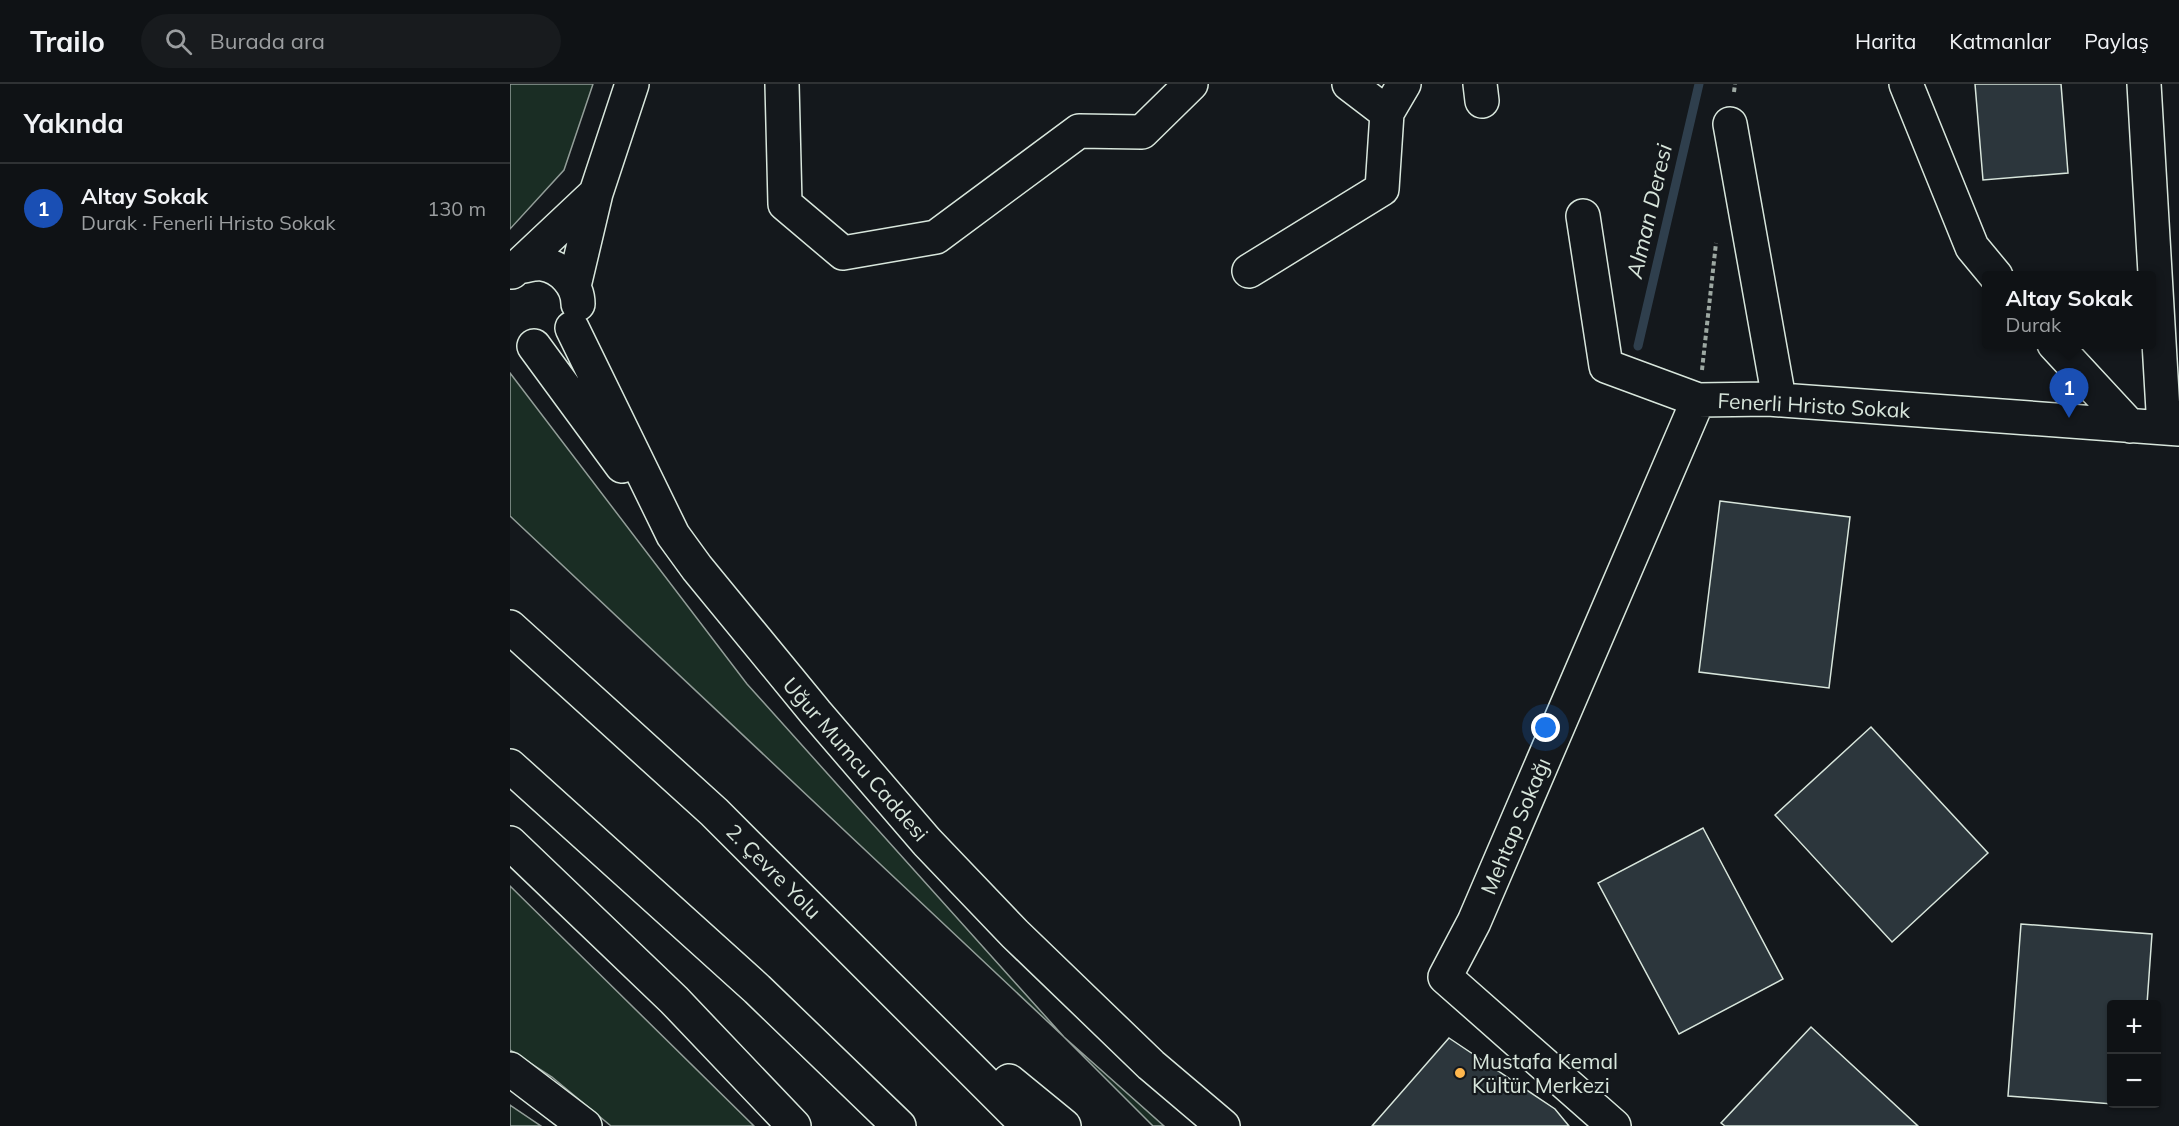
<!DOCTYPE html>
<html lang="tr">
<meta charset="utf-8">
<style>
body{margin:0;font-family:Mulish,sans-serif;background:#181b1e;color:#f1f3f6}
.controls{position:absolute;right:18px;bottom:18px;display:grid;overflow:hidden;border-radius:6px;box-shadow:0 2px 4px #0004}
.controls button{width:54px;height:54px;display:grid;place-items:center;padding:0;border:0;border-bottom:2px solid #2f3234;background:#0f1215;color:#f1f3f6;font:30px sans-serif}
.you{position:absolute;left:1036px;top:644px;width:21px;height:21px;margin:-15px;border:4px solid #fff;border-radius:50%;background:#1a73e8;box-shadow:0 0 0 9px #1a73e833}
.badge{display:grid;place-items:center;width:39px;height:39px;border-radius:50%;background:#ffb74d;color:#fff;font-size:20px;font-weight:700}
.pin{position:absolute;translate:-50% -50px;filter:drop-shadow(0 2px 3px #0008)}
.pin::after{content:'';position:absolute;top:32px;width:21px;height:18px;background:inherit;clip-path:polygon(0 0,100% 0,50% 100%)}
.popup{position:absolute;left:1472px;top:187px;width:174px;height:78px;box-sizing:border-box;display:grid;place-content:center;border-radius:6px;background:#0f1215;filter:drop-shadow(0 2px 4px #0005);font-size:20px;white-space:nowrap;color:#9b9ea0}
.popup b{font-size:22px;color:#f1f3f6}
.popup::after{content:'';position:absolute;left:50%;top:100%;margin-left:-12px;border:12px solid transparent;border-top-color:#0f1215}
.list{margin:0;padding:0;list-style:none}
h2{display:flex;justify-content:space-between;align-items:center;height:78px;margin:0;padding:0 24px;font-size:26px}
h2 small{font-size:20px;font-weight:400;color:#9b9ea0}
.list li{display:grid;grid-template-columns:39px 1fr auto;gap:18px;align-items:center;box-sizing:border-box;height:90px;padding:0 24px;border-top:2px solid #2f3234}
.list b{display:block;font-size:22px;white-space:nowrap}
.list p{margin:0;font-size:20px;white-space:nowrap;color:#9b9ea0}
.list em{font-size:20px;font-style:normal;color:#9b9ea0}
.icon{flex:none;width:33px;height:33px;fill:none;stroke:currentColor;stroke-width:2;stroke-linecap:round;stroke-linejoin:round}
.map{position:relative;flex:none;width:1669px;height:1042px;overflow:hidden}
header{display:flex;align-items:center;gap:36px;box-sizing:border-box;height:84px;padding:0 30px;background:#0f1215;border-bottom:2px solid #2f3234}
header strong{font-size:28px}
nav{display:flex;gap:33px;margin-inline-start:auto;font-size:21px}
.search{width:420px;height:54px;background:#181b1e;display:flex;align-items:center;gap:15px;box-sizing:border-box;padding:0 21px;border-radius:33px;color:#9b9ea0;font-size:22px}
main{display:flex}
aside{flex:1;background:#0f1215}
.map>svg:first-child{display:block}
.green{fill:#1a2d24;stroke:#939e99;stroke-width:1.5}
.lines{fill:none;stroke-linecap:round;stroke-linejoin:round}
.stream{stroke:#2f3f4d;stroke-width:9}
.building{fill:#2c363c;stroke:#d8e6dc;stroke-width:1.5}
.minor-casing{stroke:#d8e6dc;stroke-width:36}
.major-casing{stroke:#d8e6dc;stroke-width:36}
.highway-casing{stroke:#d8e6dc;stroke-width:36}
.path{stroke:#9da8a2;stroke-width:4;stroke-dasharray:4.5 3;stroke-linecap:butt}
.minor{stroke:#14181c;stroke-width:33}
.major{stroke:#14181c;stroke-width:33}
.highway{stroke:#14181c;stroke-width:33}
.poi-dot{fill:#ffb74d;stroke:#14181c;stroke-width:2}
.labels{text-anchor:middle;dominant-baseline:central;stroke-width:4.5;stroke-linejoin:round;paint-order:stroke}
.street-label{font-size:21px;fill:#d8e6dc;stroke:#14181c}
.poi-label{font-size:21px;fill:#d8e6dc;stroke:#14181c;text-anchor:start}
.water-label{font-size:22px;font-style:italic;fill:#d8e6dc;stroke:#14181c}
</style>
<header>
<strong>Trailo</strong>
<div class="search"><svg class="icon" aria-label="search" viewBox="0 0 24 24"><circle cx="10" cy="10" r="6"/><path d="M15 15l6 6"/></svg>Burada ara</div>
<nav><a>Harita</a><a>Katmanlar</a><a>Paylaş</a></nav>
</header>
<main>
<aside>
<h2>Yakında<small></small></h2>
<ul class="list">
<li><span class="badge" style="background:#1a4fb4">1</span><div><b>Altay Sokak</b><p>Durak · Fenerli Hristo Sokak</p></div><em>130 m</em></li>
</ul>
</aside>
<div class="map">
<svg width="1669" height="1042" viewBox="0 0 1669 1042">
<rect width="100%" height="100%" fill="#14181c"/>
<path class="green" d="M0,0h83l-29,86 -54,59z
M0,289l237,311 317,353 100,89h-11l-89,-89 -554,-521z
M0,802l244,240h-143l-59,-49 -42,-27z
M0,1021l31,21h-31z"/>
<g class="lines">
<path class="stream" d="M1128,262l61,-262"/>
</g>
<path class="building" d="M1465,0h86l7,89 -85,7z
M1210,417l130,16 -21,171 -130,-16z
M1361,643l117,126 -96,89 -117,-127z
M1193,744l80,151 -104,55 -81,-151z
M1511,840l131,10 -5,70h-35v100h27v2l-131,-10z
M1301,943l107,99h-193l-4,-3z
M939,954l106,71 14,17h-197z"/>
<g class="lines">
<defs>
<path id="minor" d="M272,0l3,120 58,49 93,-16 143,-106 63,1 49,-48
M970,0l2,17
M1396,0l66,163 24,29
M1634,0l20,344
M877,29l17,-29
M1220,40l49,275
M1073,132l23,150 92,34 70,-1 411,30
M739,187l133,-82 5,-76 -38,-29
M1544,260l76,82
M1104,1042l-169,-149 29,-55 224,-522"/>
<path id="major" d="M8,183c8,-1 17,-4 24,-3 20,3 36,21 36,40
M2,188l84,-79
M64,202l22,-93 36,-109
M62,244l101,207 24,33 119,145 111,129 88,92 136,131 72,61
M24,262l88,120
M0,985l75,57"/>
<path id="highway" d="M0,543l204,185 314,314
M0,682l247,223 142,137
M0,759l164,157 120,126
M499,997l55,45"/>
</defs>
<use href="#minor" class="minor-casing"/>
<use href="#major" class="major-casing"/>
<use href="#highway" class="highway-casing"/>
<path class="path" d="M1224,8l1,-8
M1192,286l14,-127"/>
<use href="#minor" class="minor"/>
<use href="#major" class="major"/>
<use href="#highway" class="highway"/>
</g>
<circle class="poi-dot" cx="950" cy="989" r="6"/>
<g class="labels">
<g class="street-label">
<text transform="translate(1304 321) rotate(3)">Fenerli Hristo Sokak</text>
<text transform="translate(346 675) rotate(49)">Uğur Mumcu Caddesi</text>
<text transform="translate(1005 742) rotate(-67)">Mehtap Sokağı</text>
<text transform="translate(264 787) rotate(45)">2. Çevre Yolu</text>
</g>
<g class="poi-label">
<text x="962" y="977">Mustafa Kemal<tspan x="962" dy="24">Kültür Merkezi</tspan></text>
</g>
<g class="water-label">
<text transform="translate(1139 127) rotate(-77)">Alman Deresi</text>
</g>
</g>
</svg>
<div class="controls">
<button>+</button>
<button>−</button>
</div>
<div class="you"></div>
<div class="pin badge" style="left:1559px;top:334px;background:#1a4fb4">1</div>
<div class="popup"><b>Altay Sokak</b>Durak</div>
</div>
</main>
